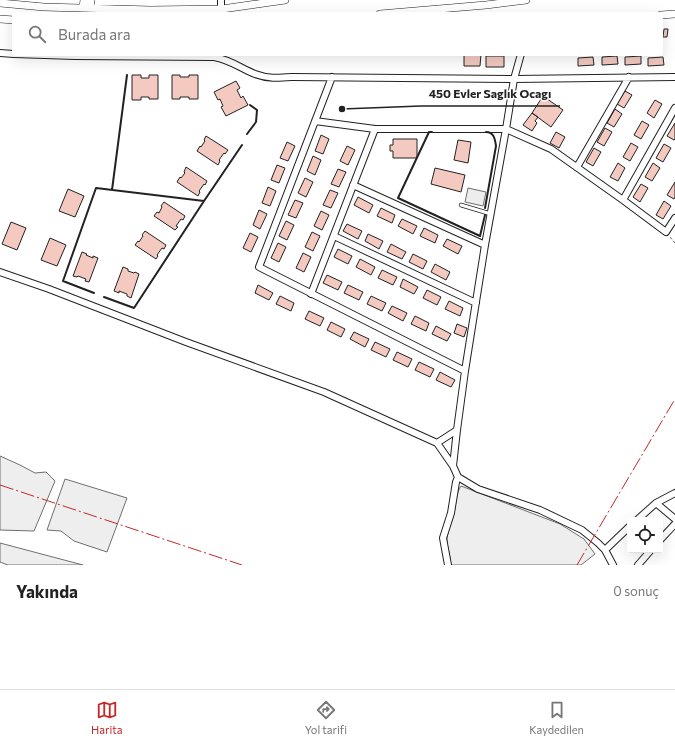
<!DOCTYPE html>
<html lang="tr">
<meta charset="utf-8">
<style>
body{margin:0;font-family:Commissioner,sans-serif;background:#f2f2f2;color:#222}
.controls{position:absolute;right:12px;bottom:12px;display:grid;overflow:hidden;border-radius:4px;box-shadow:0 4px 16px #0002}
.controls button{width:36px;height:36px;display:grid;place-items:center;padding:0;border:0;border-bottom:1px solid #e0e0e0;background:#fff;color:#222;font:20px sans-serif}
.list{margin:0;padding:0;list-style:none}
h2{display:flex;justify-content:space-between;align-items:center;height:52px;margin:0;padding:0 16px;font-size:17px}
h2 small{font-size:13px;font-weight:400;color:#767676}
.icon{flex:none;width:22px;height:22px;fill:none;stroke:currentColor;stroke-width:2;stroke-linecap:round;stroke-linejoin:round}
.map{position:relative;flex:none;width:675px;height:565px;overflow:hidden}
.search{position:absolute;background:#fff;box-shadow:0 4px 16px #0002;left:12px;right:12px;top:12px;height:44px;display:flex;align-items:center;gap:10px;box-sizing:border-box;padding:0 14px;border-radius:4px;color:#767676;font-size:15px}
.sheet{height:124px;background:#fff}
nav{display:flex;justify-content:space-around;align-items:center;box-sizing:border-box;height:56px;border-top:1px solid #e0e0e0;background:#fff;font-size:11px;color:#767676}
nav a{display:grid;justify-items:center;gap:2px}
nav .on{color:#c62828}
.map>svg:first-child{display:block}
.green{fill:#eee;stroke:#6f6f6f}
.parking{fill:#ededed;stroke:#6f6f6f}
.building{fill:#f3c9c0;stroke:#222}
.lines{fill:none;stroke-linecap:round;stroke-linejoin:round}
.service-casing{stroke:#222;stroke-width:4.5}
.minor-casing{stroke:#222;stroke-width:8}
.tertiary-casing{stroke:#222;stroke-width:8}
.path{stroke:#646464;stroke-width:1;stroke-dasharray:3 2;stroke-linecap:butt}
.service{stroke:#fff;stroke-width:3}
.minor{stroke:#fff;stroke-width:6}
.tertiary{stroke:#fff;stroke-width:7}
.wall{stroke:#222;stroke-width:2}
.power{stroke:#c62828;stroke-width:1;stroke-dasharray:14 3 2 3;stroke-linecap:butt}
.leader{fill:none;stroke:#222;stroke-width:1.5}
.callout-dot{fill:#222;stroke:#fff;stroke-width:1.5}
.callout-label{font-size:12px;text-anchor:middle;font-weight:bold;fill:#222;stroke:#fff;stroke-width:3;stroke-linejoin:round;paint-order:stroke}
</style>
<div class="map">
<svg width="675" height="565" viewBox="0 0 675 565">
<rect width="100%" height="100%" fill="#fff"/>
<path class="green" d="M0,456l20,9 15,8 11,-1 9,9 -21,50 -34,-1z
M65,479l62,19 -20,54 -33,-11 -13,-10 -14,-1z
M461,486l99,38 24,15 11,15 -14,11h-131c1,-8 -2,-14 -3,-22 -1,-10 5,-20 7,-30 2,-9 2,-20 7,-27z
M0,543l83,22h-75l-8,-3z"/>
<path class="parking" d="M468,188l18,4 -3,14 -18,-4z"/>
<path class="building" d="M664,29h4l-1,8h-4z
M464,54h17l-1,12h-16z
M486,56h18v11h-18z
M617,56l1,8 -16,1v-8z
M641,56v8l-16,1v-8z
M593,57l1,8 -16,1v-8z
M663,57l1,8 -16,1v-8z
M132,75h9v3h8v-3h9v24h-9v-2h-8v3h-9z
M172,75h8v2h9v-2h9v24h-9v-2h-9v2h-8z
M236,81l4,7 -3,2 4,8 2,-2 5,9 -22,11 -5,-9 2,-1 -3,-7 -2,1 -4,-8z
M625,91l7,4 -8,13 -7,-4z
M543,96l20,14 -12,17 -19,-14z
M655,100l7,4 -8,14 -7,-5z
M615,109l7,5 -8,13 -7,-4z
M532,113l6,4 -3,4 2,2 -5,8 -9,-6z
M642,121l7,4 -8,14 -7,-4z
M675,123v16l-1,1 -7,-4z
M605,128l7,4 -8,14 -7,-4z
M556,132l9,5 -6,11 -9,-5z
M321,135l8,4 -6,15 -8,-3z
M206,136l22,14 -3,4 -1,-1 -5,7 1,1 -2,4 -21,-14 3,-5 1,1 4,-6 -1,-1z
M393,139h24v19h-24v-7h-3v-6h3z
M458,140l13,2 -3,21 -14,-3z
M287,142l8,4 -7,15 -8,-3z
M631,143l7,4 -8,14 -7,-4z
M664,144l7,4 -8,14 -7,-4z
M347,146l8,4 -7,15 -8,-4z
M594,148l7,4 -8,14 -7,-4z
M313,156l8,4 -6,15 -8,-4z
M618,163l7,5 -7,13 -8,-4z
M653,163l7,5 -8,13 -7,-4z
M277,165l8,3 -6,15 -8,-3z
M186,167l21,14 -2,4 -1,-1 -5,7 1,1 -2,4 -21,-14 3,-5 1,1 4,-5 -1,-1z
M435,168l30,7 -4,17 -30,-8z
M338,169l8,3 -7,15 -8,-3z
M305,178l8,4 -7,15 -8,-4z
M675,182v15l-1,2 -7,-4z
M641,184l7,4 -8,14 -7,-5z
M268,187l8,4 -6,15 -8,-3z
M68,189l16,7 -9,21 -16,-6z
M330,190l8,3 -7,15 -8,-3z
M358,197l15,8 -4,8 -15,-8z
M295,200l8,3 -7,15 -8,-3z
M664,201l7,5 -8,13 -7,-4z
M164,202l21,14 -2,4 -2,-1 -5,7 2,1 -3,3 -21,-14 3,-4 2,1 3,-6 -1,-1z
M381,208l14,7 -3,8 -15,-7z
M259,210l8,4 -7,15 -7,-4z
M321,211l8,4 -7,15 -8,-4z
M402,219l15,7 -4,8 -15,-8z
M286,221l8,4 -7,15 -8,-4z
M11,222l15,6 -9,22 -15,-6z
M347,224l15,7 -4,8 -15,-8z
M424,228l14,7 -3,8 -15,-7z
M145,231l21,14 -2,4 -2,-1 -5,7 1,1 -2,3 -21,-14 3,-4 1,1 4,-6 -1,-1z
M312,232l8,4 -7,15 -8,-4z
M250,233l8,4 -7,15 -8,-4z
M368,234l15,7 -4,8 -14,-8z
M50,238l16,7 -9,21 -16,-6z
M447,239l15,7 -4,8 -15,-8z
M278,243l8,4 -7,15 -8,-4z
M391,244l15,8 -4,7 -15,-7z
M338,249l14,7 -4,8 -14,-7z
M82,252l5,2 -1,1 7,3v-2l5,2 -9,24 -4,-1 1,-2 -8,-3 -1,1 -4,-1z
M303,253l8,4 -7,15 -8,-4z
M413,254l14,7 -4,8 -14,-7z
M360,259l15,8 -4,8 -15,-8z
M435,264l15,8 -4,8 -15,-8z
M123,267l5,2v2l6,2 1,-1 4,2 -8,24 -4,-2v-2l-8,-3v2l-5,-2z
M382,270l15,7 -4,8 -15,-7z
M327,275l15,7 -4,8 -15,-7z
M403,279l15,8 -4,7 -14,-7z
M258,285l15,8 -4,7 -14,-7z
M348,285l15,7 -4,8 -15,-7z
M427,290l14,7 -4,8 -14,-7z
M280,296l14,7 -3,8 -15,-7z
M371,296l15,7 -4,8 -15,-7z
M449,301l14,7 -3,8 -15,-7z
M392,306l15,7 -4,8 -15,-8z
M309,311l15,7 -4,8 -15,-7z
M415,316l14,7 -3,8 -15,-7z
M331,322l14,7 -4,8 -14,-7z
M457,324l10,4 -3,9 -10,-4z
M436,326l15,8 -4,7 -15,-7z
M354,332l15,7 -4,8 -15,-8z
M375,342l15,7 -4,8 -15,-7z
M397,352l15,7 -4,8 -15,-7z
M419,362l15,7 -4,8 -15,-7z
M440,372l15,8 -4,7 -15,-7z"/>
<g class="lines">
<defs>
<path id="service" d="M461,205l30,9"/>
<path id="minor" d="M221,14v-14
M0,53l14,1
M14,54l61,2 139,1c17,3 26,11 41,17 13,5 24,4 38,3l221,2 161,-2
M332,77l-73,190 206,104 20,-126 21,-116 8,-50 7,-25
M315,121l60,8h131l45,20 72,51 43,32 9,-14
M577,167l52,-90
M353,185l132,60
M623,200l52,-92
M334,236l142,67
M0,272l49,17 137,53 138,50 113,51 16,23
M311,294l64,-165
M465,371l-8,59 -4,36 5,11 20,12 62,21 42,20 16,13 7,7 8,15
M437,443l20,-13
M656,503l19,16
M637,520l19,-17 19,-10
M660,540l15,-16
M605,550l25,-24
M448,565l-5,-27 8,-25 5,-31 2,-5
M638,565l13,-15"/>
<path id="tertiary" d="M0,3l44,4 107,3 71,-1 63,-9
M82,14l2,-14
M89,14l2,-14
M380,14l106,-9 40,-5
M661,15l14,-1
M0,19l14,1"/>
</defs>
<use href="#service" class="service-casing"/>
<use href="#minor" class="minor-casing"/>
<use href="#tertiary" class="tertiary-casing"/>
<path class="path" d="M670,237l5,6"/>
<use href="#service" class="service"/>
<use href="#minor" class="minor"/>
<use href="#tertiary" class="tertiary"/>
<path class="wall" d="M432,132h-3l-31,66 82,38 5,-21
M247,134l9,-12 1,-12 -7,-5
M112,190l15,-115
M204,201l38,-56
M485,208l11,-62c-1,-7 -2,-14 -10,-14
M94,293l-31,-12 33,-93 108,13 -70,107 -30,-11"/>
<path class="power" d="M0,485l242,80
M577,565l98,-166"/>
</g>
<path class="leader" d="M342 109L421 106H560"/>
<circle class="callout-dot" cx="342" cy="109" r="4"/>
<g class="callout-label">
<text x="490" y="98">450 Evler Saglık Ocagı</text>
</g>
</svg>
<div class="controls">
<button><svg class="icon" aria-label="locate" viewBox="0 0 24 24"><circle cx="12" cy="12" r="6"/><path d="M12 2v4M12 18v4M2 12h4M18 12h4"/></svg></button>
</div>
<div class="search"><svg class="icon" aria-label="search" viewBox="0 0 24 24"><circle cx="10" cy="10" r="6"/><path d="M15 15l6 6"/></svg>Burada ara</div>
</div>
<section class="sheet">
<h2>Yakında<small>0 sonuç</small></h2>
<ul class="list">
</ul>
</section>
<nav>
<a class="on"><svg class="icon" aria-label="map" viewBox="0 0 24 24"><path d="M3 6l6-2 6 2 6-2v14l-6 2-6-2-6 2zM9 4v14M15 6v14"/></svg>Harita</a>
<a><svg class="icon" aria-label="directions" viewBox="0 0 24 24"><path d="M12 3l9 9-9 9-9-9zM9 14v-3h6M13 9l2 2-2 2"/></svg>Yol tarifi</a>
<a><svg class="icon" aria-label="saved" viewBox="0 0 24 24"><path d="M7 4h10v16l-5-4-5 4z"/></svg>Kaydedilen</a>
</nav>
